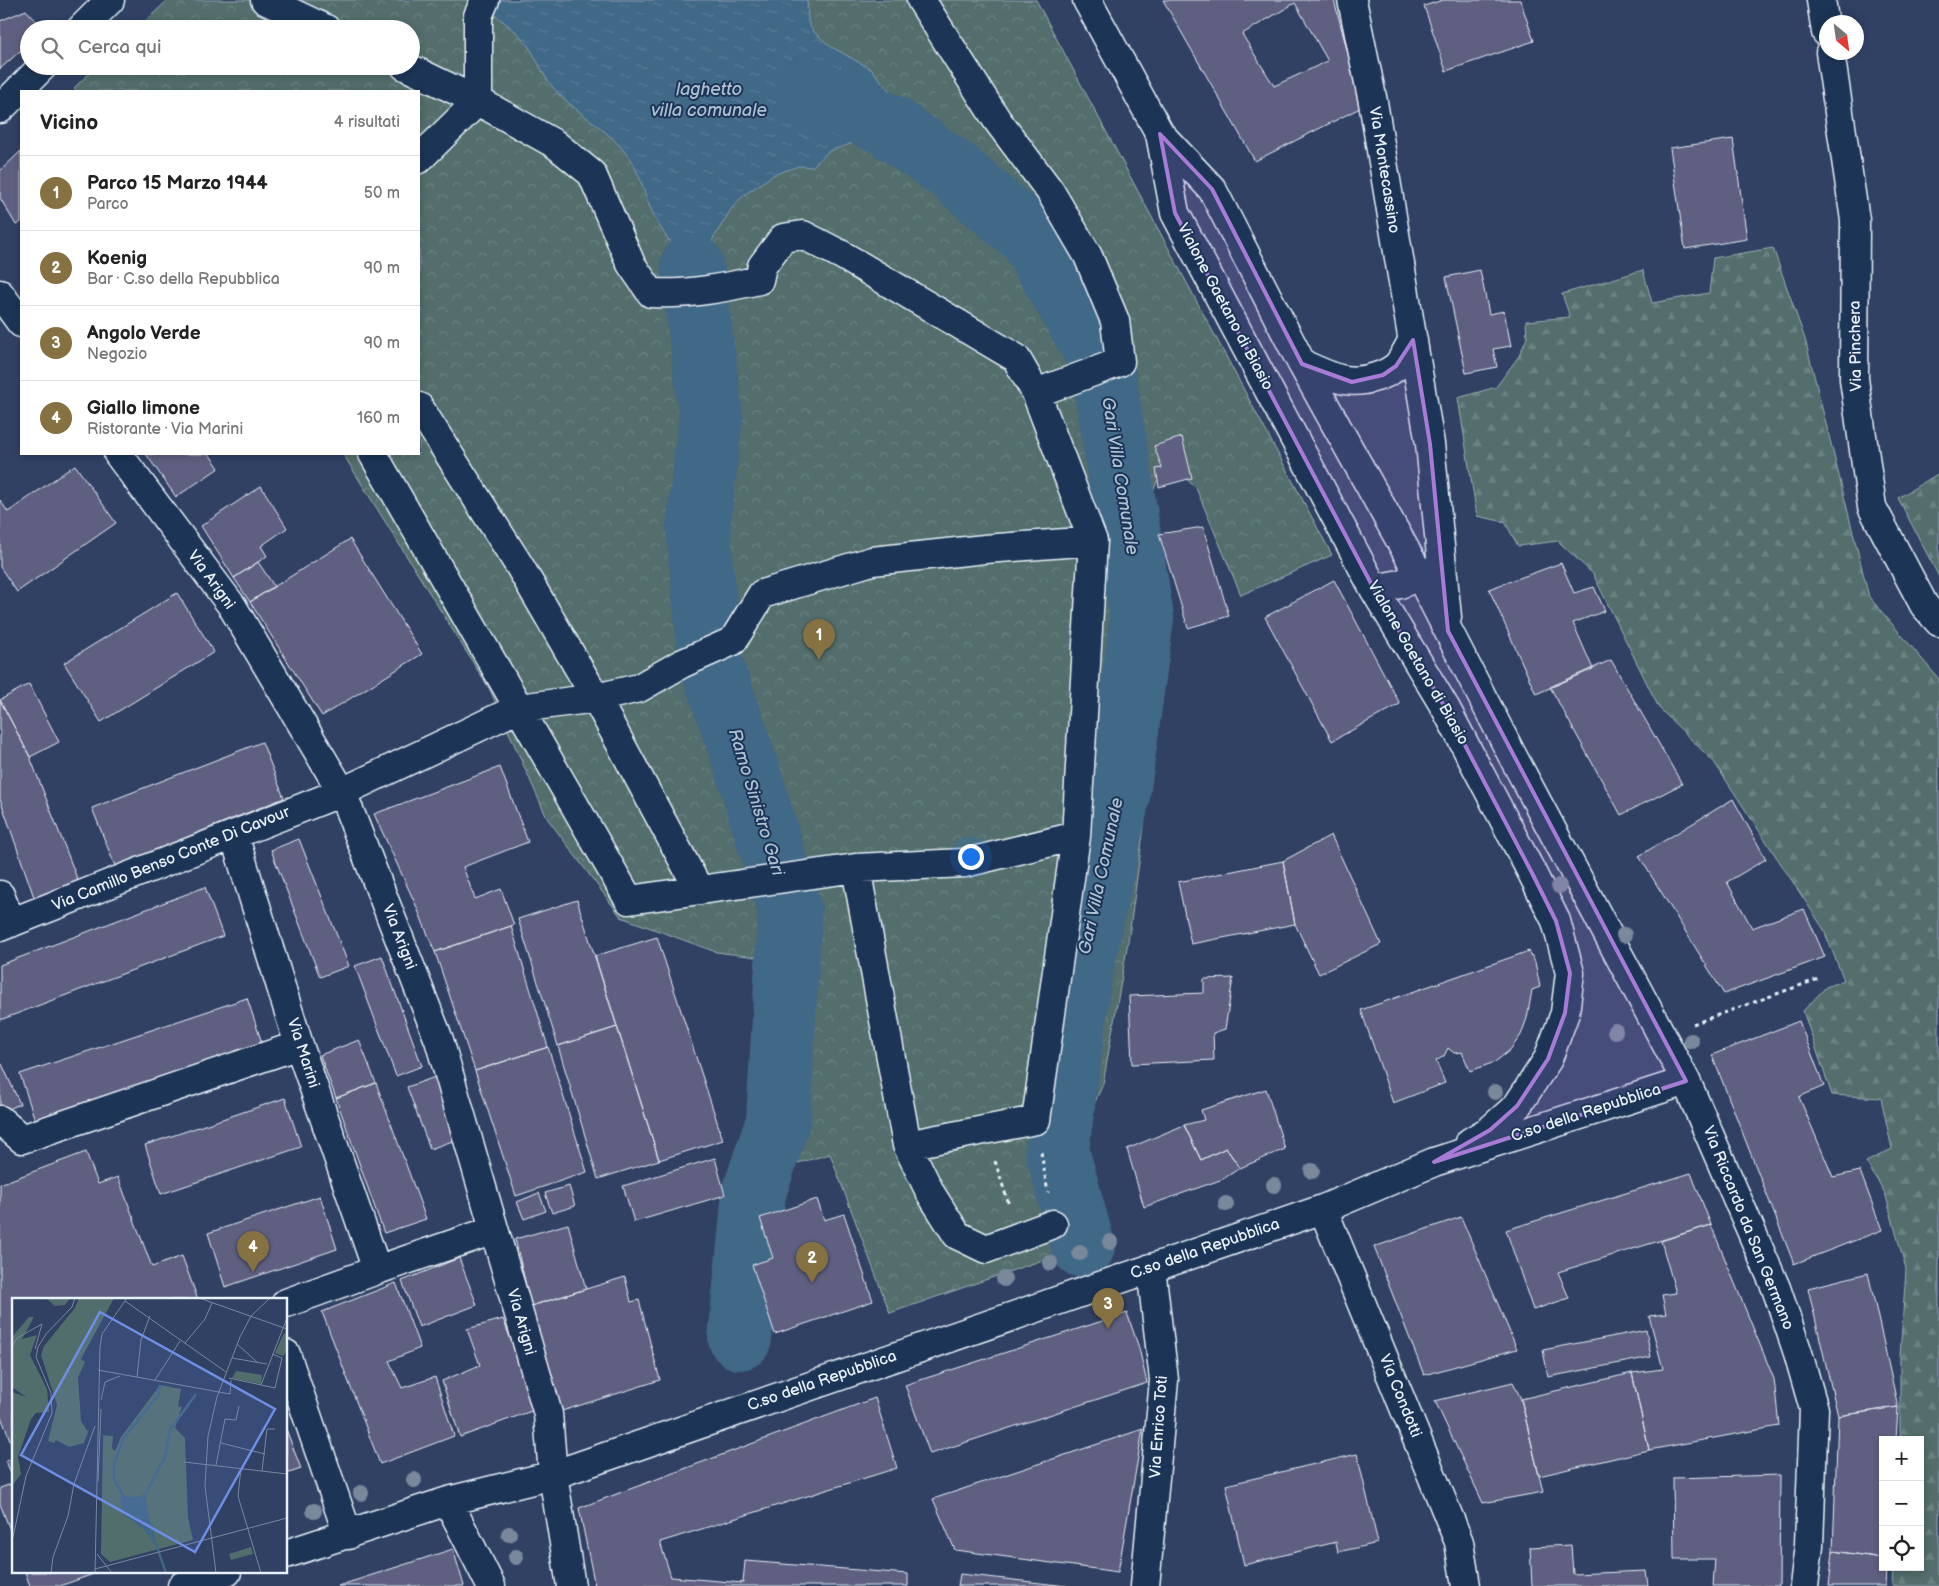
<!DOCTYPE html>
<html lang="it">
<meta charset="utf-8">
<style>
body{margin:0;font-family:"Balsamiq Sans",sans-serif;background:#f6f6f6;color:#222}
.controls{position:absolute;right:15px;bottom:15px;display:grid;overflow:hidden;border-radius:0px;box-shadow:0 2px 8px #0003}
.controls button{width:45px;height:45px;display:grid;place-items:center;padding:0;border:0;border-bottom:1px solid #e0e0e0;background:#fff;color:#222;font:25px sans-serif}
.compass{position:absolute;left:1819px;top:15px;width:45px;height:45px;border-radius:50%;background:#fff;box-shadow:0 2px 8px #0003;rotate:151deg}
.you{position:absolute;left:970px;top:856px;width:18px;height:18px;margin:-12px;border:4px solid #fff;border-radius:50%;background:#1a73e8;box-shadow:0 0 0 8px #1a73e833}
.badge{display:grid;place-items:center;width:32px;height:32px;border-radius:50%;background:#857141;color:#fff;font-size:16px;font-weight:700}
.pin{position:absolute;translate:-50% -41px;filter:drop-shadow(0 1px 2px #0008)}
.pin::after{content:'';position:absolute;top:26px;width:18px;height:15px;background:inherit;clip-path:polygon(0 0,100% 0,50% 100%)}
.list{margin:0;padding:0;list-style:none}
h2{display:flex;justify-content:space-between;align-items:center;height:65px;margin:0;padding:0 20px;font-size:21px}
h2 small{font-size:16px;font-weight:400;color:#767676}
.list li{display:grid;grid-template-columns:32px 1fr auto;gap:15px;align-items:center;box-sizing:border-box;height:75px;padding:0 20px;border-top:1px solid #e0e0e0}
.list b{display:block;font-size:19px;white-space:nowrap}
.list p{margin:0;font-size:16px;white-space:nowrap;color:#767676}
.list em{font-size:16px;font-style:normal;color:#767676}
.icon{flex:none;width:28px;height:28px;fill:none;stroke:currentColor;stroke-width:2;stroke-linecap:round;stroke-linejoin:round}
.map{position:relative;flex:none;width:1939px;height:1586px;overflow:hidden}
.search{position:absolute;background:#fff;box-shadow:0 2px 8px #0003;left:20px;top:20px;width:400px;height:55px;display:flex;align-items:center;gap:12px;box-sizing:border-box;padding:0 18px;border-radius:28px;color:#767676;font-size:19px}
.panel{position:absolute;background:#fff;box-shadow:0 2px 8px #0003;left:20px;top:90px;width:400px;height:365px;border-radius:0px}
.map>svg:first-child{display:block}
.forest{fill:url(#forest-firs);stroke:#9db0b2}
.park{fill:url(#park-crowns);stroke:#9db0b2}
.water{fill:url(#water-ripples);stroke:#839eb4}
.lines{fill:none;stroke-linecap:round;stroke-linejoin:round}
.river{stroke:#406787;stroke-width:64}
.building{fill:#5e5e81;stroke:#e8f1f8;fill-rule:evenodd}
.street-casing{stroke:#e8f1f8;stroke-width:31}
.secondary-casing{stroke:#e8f1f8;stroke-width:31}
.path{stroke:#e8f1f8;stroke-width:3;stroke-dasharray:4 4;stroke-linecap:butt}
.street{stroke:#1d3557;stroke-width:28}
.secondary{stroke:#1d3557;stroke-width:28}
.tree{fill:#79889a}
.marked{fill:#a77bd6;fill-opacity:0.2;stroke:#a77bd6;stroke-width:4;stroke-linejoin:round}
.labels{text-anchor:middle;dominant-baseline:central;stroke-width:4;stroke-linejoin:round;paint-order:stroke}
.street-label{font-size:16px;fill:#e8f1f8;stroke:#1d3557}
.water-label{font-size:18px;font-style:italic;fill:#adc1d0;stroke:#1d3557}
.inset-river{fill:none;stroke:#406787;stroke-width:2.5}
.inset-road{fill:none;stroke:#7a879f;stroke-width:1}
.view{fill:#6e8fe5;fill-opacity:0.15;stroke:#6e8fe5;stroke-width:2.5}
.inset-edge{fill:none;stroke:#e8f1f8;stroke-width:2.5}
</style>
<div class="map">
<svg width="1939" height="1586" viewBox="0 0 1939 1586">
<defs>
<pattern id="forest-firs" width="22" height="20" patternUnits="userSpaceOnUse" patternTransform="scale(1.25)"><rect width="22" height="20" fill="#526e6c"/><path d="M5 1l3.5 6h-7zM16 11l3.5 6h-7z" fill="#6b8382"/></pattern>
<pattern id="park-crowns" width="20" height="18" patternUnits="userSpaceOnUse" patternTransform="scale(1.25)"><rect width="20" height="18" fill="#526e6c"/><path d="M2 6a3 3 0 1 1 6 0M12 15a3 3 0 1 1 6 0" fill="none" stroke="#6b8382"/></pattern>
<pattern id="water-ripples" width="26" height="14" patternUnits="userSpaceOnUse" patternTransform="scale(1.25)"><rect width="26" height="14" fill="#406787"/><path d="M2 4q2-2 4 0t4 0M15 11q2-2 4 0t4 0" fill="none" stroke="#5c7d99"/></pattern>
</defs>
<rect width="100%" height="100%" fill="#304164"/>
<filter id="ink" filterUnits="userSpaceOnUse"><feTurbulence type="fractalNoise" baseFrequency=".02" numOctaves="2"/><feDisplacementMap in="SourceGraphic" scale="10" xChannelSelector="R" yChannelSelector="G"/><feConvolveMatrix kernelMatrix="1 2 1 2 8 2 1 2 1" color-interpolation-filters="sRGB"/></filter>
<g filter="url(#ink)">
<path class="forest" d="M1773,248l32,91 64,258 70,82v907h-47l1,-19h27v-127h-20v-84l6,-87 -21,-76 -19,-31 26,-13 -11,-51 -49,-3 -29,-84 23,-24 18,-7 -21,-52 -109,-166 -55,-54 -66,-134 -35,-33 -40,5 -13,-24 -28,-6 -19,-118 38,-11 23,-31 8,-18 -1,-17 44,-4 -8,-23 81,-24 9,33 57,-10 4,-35z
M1939,473v104l-41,-79z"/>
<path class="park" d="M168,0h868l296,555 -91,40 -45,-107 -14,-13 -25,6 -13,37 27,111 -42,307 -26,148 -19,43 -1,119 -193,67 -60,-159 -32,9 -32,-85 -10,-121 -40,-5 -95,-35 -74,-99 -57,-128 -147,-236h76v-363h-342l-3,-3 23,-22h314v-37h-274z"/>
<path class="water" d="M474,0h333l1,22 5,9 17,15 41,23 22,26 1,15 -6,15 -12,11 -47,15 -17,16 -13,-1 -26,9 -29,20 -12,13 -19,31 -4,16 -7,9 -10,2c-21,-19 -36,-42 -46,-69 -4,-13 -8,-26 -16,-38 -18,-28 -50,-43 -73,-67 -16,-16 -20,-38 -35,-54 -12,-14 -33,-26 -48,-38z"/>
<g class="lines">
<path class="river" d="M807,88l81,37 64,45 78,66 72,126 40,256 -24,178 -38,179 -23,175 26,96
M692,266l19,150 -13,111 12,134 35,101 45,149 -12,210 -24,72 -14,145"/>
</g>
<path class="building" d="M1163,0h171l28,107 -107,54zM1295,3l33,58 -54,25 -32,-52z
M1443,0h77l14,41 -88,30 -22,-65z
M26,10l18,19h-15v14l-29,26v-48z
M1733,139l14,100 -62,10 -15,-101z
M21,151v71l-5,3 -16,-27v-27z
M1480,270l9,44 15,-3 7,35 -18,3 4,18 -31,6 -20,-96z
M1182,437l10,41 -33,9 -3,-18 6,-1 -8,-22z
M146,454h63l10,14 -43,29z
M75,465l41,58 -99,69 -17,-25v-67l8,12z
M261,486l26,42 -26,18 6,10 -33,22 -33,-52z
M1203,527l26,89 -41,12 -29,-94z
M350,539l72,115 -100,62 -72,-114z
M258,562l16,24 -24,16 -16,-24z
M1561,563l13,30 20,-6 11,24 -32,12 20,46 -57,25 -47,-105z
M1334,580l66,124 -68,37 -67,-124z
M177,593l37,59 -113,70 -37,-59z
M1611,660l71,124 -61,31 -71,-128z
M29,684l30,58 -29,15 -30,-57z
M0,700l30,57 50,129 -44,17 -36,-104z
M262,742l22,56 -169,68 -23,-58z
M500,767l28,75 -65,25 12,32 26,-10 13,36 -79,27 -20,-49 -41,-89z
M1733,799l33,60 -39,23 25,46 52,-19 21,48 -101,37 -85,-138z
M1331,835l50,109 -62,30 -24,-50 -12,-63z
M299,839l50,127 -29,11 -49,-127z
M1283,861l12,63 -104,20 -13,-62z
M205,887l18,49 -223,84v-55z
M577,900l40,127 -59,19 -40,-127z
M511,926l37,121 -73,24 -40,-119z
M657,937l66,203 -64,20 -64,-204z
M1529,951l6,11 5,25 -8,3 -5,28 -6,17 -11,15 -15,12 -25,9 -8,-19 -8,1 -6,-5 -4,8 -8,5 9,22 -52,20 -32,-93z
M382,956l40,110 -26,10 -41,-110z
M1233,978l-8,51 -12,4 1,27 -82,4 -3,-68 75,-3v-14z
M247,998l16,48 -227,77 -16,-49z
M1799,1021l25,65 -25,11 34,80 27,-6 22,59 -88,34 -82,-209z
M617,1027l42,133 -61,19 -40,-133z
M359,1040l17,43 -40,15 -16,-43z
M548,1047l39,125 -71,24 -41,-125z
M2,1064l18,40 -20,9v-48z
M438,1076l23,62 -31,11 -23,-62z
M376,1083l50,136 -42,14 -48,-135z
M1266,1089l19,60 -45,19 -14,-20 -25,12 -17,-35 20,-5 -3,-10z
M285,1098l16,49 -140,47 -16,-49z
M1184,1125l17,35 25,-12 14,20 -17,11 -79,28 -17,-58z
M86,1152l12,32 20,-7 34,90 30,-11 16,44h-184v150l-14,-36v-230z
M715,1158l10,37 -91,27 -11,-36z
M1691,1173l20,52 -153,47 11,26 -36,12 -27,-80z
M569,1186l6,20 -23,7 -7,-20z
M539,1193l7,18 -22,8 -7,-17z
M320,1196l17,53 -112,38 -17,-54z
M817,1199l7,21 20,-6 29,87 -98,33 -23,-69 21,-7 -13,-40z
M1461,1217l56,132 -93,26 -50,-128z
M568,1224l18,65 -55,17 -16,-67z
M1711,1225l63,154 5,47 -130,24 -17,-77 31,-4 -14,-53 17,-2 -4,-19 14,-2 -15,-52z
M459,1258l18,47 -58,22 -17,-46z
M1868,1273l30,134 -60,9 -30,-128z
M625,1277l6,25 8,-2 21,80 -98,31 -31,-105z
M396,1283l24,65 -31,13 13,27 33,-11 19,59 -74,28 -58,-152z
M1127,1313l12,35 8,35 -217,71 -25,-69z
M503,1319l34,90 -77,28 -18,-56 38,-16 -13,-36z
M1646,1330l5,27 -103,20 -5,-27z
M1632,1373l17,77 -110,26 -18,-77z
M1513,1382l8,17 22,93 -60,11 -48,-102z
M875,1398l22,70 -237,74 11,35 72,6 2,-22 163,13v12h-313l-16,-78z
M1898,1407l-2,33h-13v118l-50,-7 5,-135z
M286,1429l15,40 -15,5z
M1143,1429l-25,143 -163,-22 -22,-51z
M1357,1454l21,89 -40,9 -2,-10 -92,23 -18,-80z
M14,1458v23l-8,-20z
M1780,1475l-1,111h-66l2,-27h-41l-1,-81z
M14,1483v57l-14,-36v-16z
M1571,1545l2,29 73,-3 2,15h-116l-2,-39z
M453,1549l11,37h-126z
M1833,1551l50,7v9h3l-1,19h-56z
M25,1572h71v1l-36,13h-30z
M960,1574l107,12h-109z"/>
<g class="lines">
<defs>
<path id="street" d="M265,0l61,29
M921,0l76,120 53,71 38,65 27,65 5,41 -84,31
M1821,0l5,32
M81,29l29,-29
M1830,52l25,168 -1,159 18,128 52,98 15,17
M405,66l73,35 77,43 37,30 39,90 20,29c36,2 73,-5 108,-13l3,-14 21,-28 20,-3 39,20 174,103 20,35 57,148 -17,295 -40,284 -129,25 -51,-277
M0,109l43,-43
M419,159l59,-58v-85l7,-16
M0,294l21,29
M419,407l100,158 77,133 103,192
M118,454l114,152 110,186 97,248 109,374 5,61 -105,26 -162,53
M373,454l256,446 227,-32 109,-5 111,-27
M234,835l65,210 78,225 -91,33
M0,895l11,28
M0,927l342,-135 177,-84 77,-10 43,-10 42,-24 52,-23 29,-47 110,-33 113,-12 108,-8
M0,1120l22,19 277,-94
M907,1145l24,49 26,41 29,14 67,-25
M1323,1209l136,333 7,44
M377,1270l117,-40
M286,1354l62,181
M448,1501l43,85
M182,1586l45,-14
M1145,1586l19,-206 -13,-112"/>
<path id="secondary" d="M1087,0l73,134 52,55 90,175 118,212 92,179 174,326 90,207 22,65 16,56 -5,136 -5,41
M1352,0l21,102 57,342 17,173
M1160,134l15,79 199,376 72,120 86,164 24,48 14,52 -5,40 -17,46 -31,47 -27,24 -20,12
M1302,364c27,11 44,23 74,13 7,-2 15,-6 21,-11 6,-7 11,-18 16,-26
M1374,589l26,-5 36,-15
M571,1586l-18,-111 770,-266 111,-47 252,-81"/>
</defs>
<use href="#street" class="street-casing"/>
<use href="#secondary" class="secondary-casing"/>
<path class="path" d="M1693,1024l128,-46
M1041,1152l7,41
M995,1161l14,44"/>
<use href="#street" class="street"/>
<use href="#secondary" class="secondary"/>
</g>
<g class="tree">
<circle cx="1559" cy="886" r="8"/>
<circle cx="1624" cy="935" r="8"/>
<circle cx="1615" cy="1031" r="8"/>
<circle cx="1691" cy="1041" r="8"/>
<circle cx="1495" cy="1092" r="8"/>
<circle cx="1312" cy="1171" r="8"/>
<circle cx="1274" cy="1185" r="8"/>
<circle cx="1226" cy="1204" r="8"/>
<circle cx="1110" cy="1242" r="8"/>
<circle cx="1080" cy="1253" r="8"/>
<circle cx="1050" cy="1263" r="8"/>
<circle cx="1004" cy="1279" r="8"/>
<circle cx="414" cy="1480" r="8"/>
<circle cx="361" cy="1493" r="8"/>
<circle cx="314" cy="1511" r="8"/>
<circle cx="509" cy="1534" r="8"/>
<circle cx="516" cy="1557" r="8"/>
</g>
</g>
<path class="marked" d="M1160,134l52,55 90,175 50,18 31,-7 13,-9 17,-26 17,104 18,187 238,450 -252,81 56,-32 27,-24 31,-47 17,-46 5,-40 -14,-52 -24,-48 -86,-164 -72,-120 -199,-376z"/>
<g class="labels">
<g class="street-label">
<text transform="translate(1384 170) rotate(81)">Via Montecassino</text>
<text transform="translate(1225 307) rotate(62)">Vialone Gaetano di Biasio</text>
<text transform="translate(1856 346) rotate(-91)">Via Pinchera</text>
<text transform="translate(211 580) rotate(54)">Via Arigni</text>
<text transform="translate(1418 663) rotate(60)">Vialone Gaetano di Biasio</text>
<text transform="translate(171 859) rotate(-22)">Via Camillo Benso Conte Di Cavour</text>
<text transform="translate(399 937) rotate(69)">Via Arigni</text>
<text transform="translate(303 1053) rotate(72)">Via Marini</text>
<text transform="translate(1586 1113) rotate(-18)">C.so della Repubblica</text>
<text transform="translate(1748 1228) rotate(68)">Via Riccardo da San Germano</text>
<text transform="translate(1205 1249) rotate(-19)">C.so della Repubblica</text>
<text transform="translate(521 1322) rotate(74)">Via Arigni</text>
<text transform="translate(822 1381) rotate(-19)">C.so della Repubblica</text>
<text transform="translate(1400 1396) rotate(68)">Via Condotti</text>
<text transform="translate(1159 1427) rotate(-86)">Via Enrico Toti</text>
</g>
<g class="water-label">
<text x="709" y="89">laghetto<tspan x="709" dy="21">villa comunale</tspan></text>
<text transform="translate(1120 476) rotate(81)">Gari Villa Comunale</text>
<text transform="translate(756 802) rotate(73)">Ramo Sinistro Gari</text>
<text transform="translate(1101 876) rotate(-78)">Gari Villa Comunale</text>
</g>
</g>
<g transform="translate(12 1298)">
<rect width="275" height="275" fill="#304164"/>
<path d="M239,249l2,7 -22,6 -2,-6z" fill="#526e6c"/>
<path d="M34,0h24l-5,7 -10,1zM67,0h35l-33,61 4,3 -7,15 3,44 7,11 -4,11 -15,4 -13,-7 -2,3 -6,-2 9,-36 -16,-50 3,-9 31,-38zM17,19h5l-12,22 15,-4 -7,20 17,34 2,23 -13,1 -5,6 -13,38 3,17 -9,12v-94l14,5 -14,-10v-50z" fill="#526e6c"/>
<path d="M272,35l3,1v17l-4,5 -8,-3zM224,73l26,4 -1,9 -29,-6zM148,87l21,4 -3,17 4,1 -7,21 10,10 3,80 5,22 -83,22 -9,-8 2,-119 10,1 -1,12 3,3 6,-14z" fill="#526e6c"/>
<path d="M109,232l6,22 -11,2 -6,-22z" fill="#526e6c"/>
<path d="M134,195l1,16 11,40 -15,-20 -20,-15 -3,-14 2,-4 16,1z" fill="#406787"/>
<path class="inset-river" d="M134,195l19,-36 5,-27 26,-36M115,205l-13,-24v-15l9,-25 35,-44 2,-10M145,249l9,26"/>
<path class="inset-road" d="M187,0l88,31M113,3l101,71M173,45l20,-24 7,-16M225,46l20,18M0,49l5,-9 25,-14 -7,25M220,60l35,6M86,72l132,24 1,-14M125,79l4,-37 9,-24M217,80l46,10 7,-30 -10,-4M143,82l25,-39M249,87l26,-67M89,102l4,-18 15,-6M209,145l44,11M172,164l103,12M204,167l9,-46 11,1 3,-14M229,170l-3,28 23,77M250,173l5,-42h8M86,184l3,-73M0,244l14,-66 26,-63 -1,-20 -15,-36 2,-10 8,-13 26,-27 3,-9M85,256l15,19M83,271l192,-51M39,275l2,-16 15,-41 6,-32 21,-58M83,275l5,-226 2,-13 25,-36M204,275l-11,-87 3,-50 9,-39 23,-60 11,-21 19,-18"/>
<path class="view" d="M88,14l175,97 -80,143 -174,-97z"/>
<rect width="275" height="275" class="inset-edge"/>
</g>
</svg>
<div class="controls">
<button>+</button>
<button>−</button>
<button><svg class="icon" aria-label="locate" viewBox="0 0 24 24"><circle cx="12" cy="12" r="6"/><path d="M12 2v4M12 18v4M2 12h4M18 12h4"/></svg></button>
</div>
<svg class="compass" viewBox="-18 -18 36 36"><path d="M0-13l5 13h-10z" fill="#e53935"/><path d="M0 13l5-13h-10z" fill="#767676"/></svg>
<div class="you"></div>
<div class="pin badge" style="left:819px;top:660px">1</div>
<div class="pin badge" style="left:812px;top:1283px">2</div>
<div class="pin badge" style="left:1108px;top:1329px">3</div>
<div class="pin badge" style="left:253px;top:1272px">4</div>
<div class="search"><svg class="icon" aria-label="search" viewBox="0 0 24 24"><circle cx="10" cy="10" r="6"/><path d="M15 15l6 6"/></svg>Cerca qui</div>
<section class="panel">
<h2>Vicino<small>4 risultati</small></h2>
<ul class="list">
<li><span class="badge">1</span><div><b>Parco 15 Marzo 1944</b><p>Parco</p></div><em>50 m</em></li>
<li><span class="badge">2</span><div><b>Koenig</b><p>Bar · C.so della Repubblica</p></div><em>90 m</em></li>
<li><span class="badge">3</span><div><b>Angolo Verde</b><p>Negozio</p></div><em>90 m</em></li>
<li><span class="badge">4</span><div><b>Giallo limone</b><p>Ristorante · Via Marini</p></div><em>160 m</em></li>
</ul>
</section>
</div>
